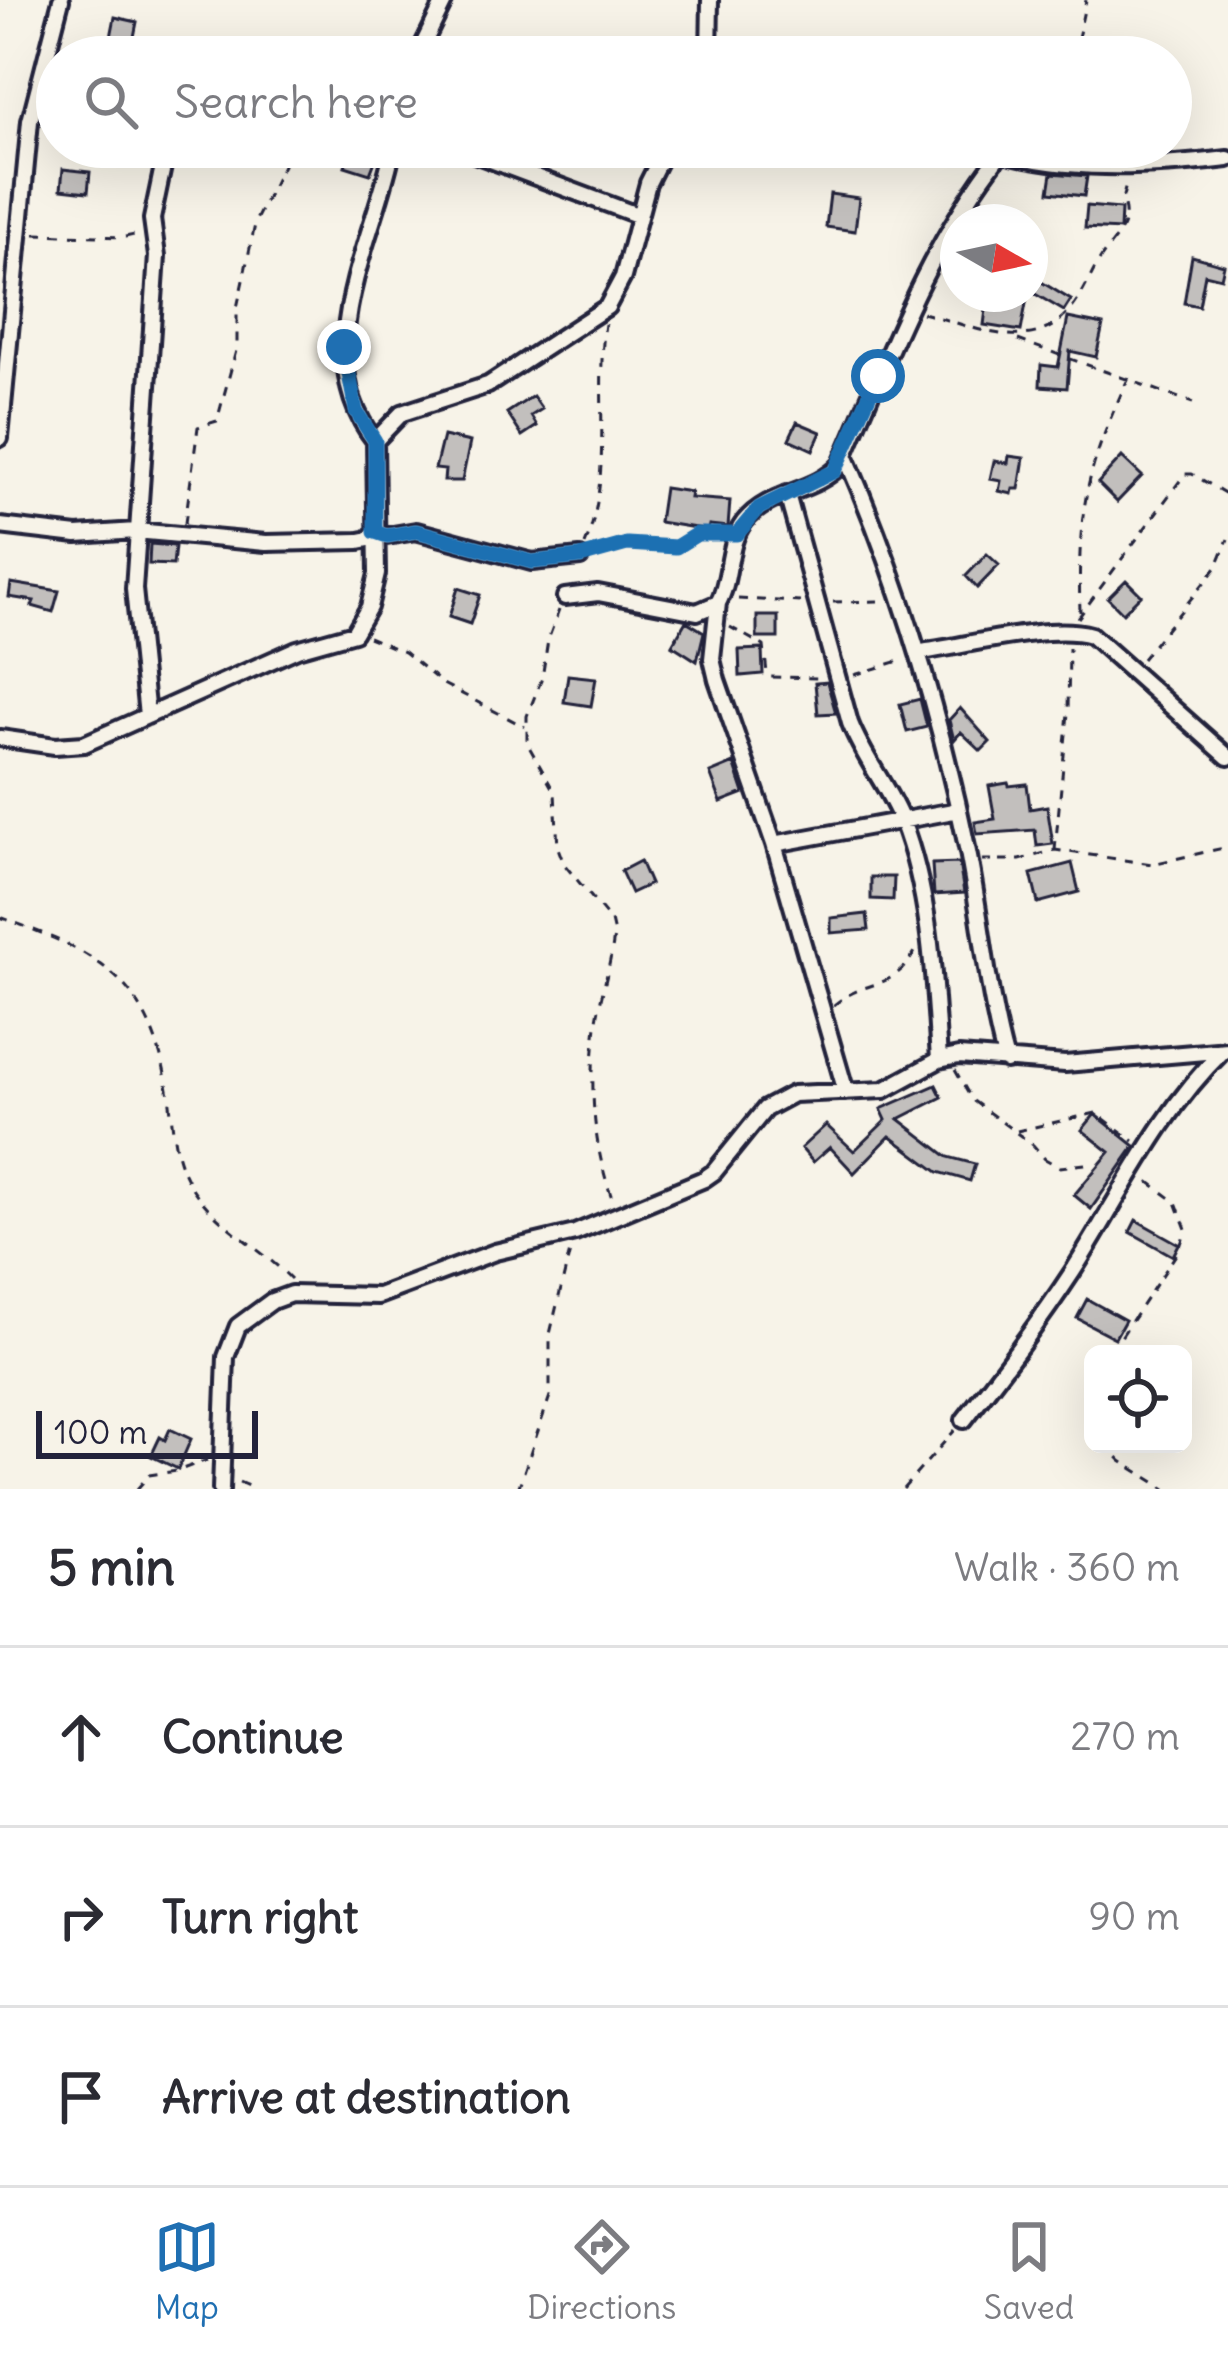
<!DOCTYPE html>
<meta charset="utf-8">
<style>
body{margin:0;font-family:Delius,sans-serif;background:#f2f2f3;color:#2b2b33}
.controls{position:absolute;right:36px;bottom:36px;display:grid;overflow:hidden;border-radius:18px;box-shadow:0 12px 48px #0002}
.controls button{width:108px;height:108px;display:grid;place-items:center;padding:0;border:0;border-bottom:3px solid #e1e1e2;background:#fff;color:#2b2b33;font:60px sans-serif}
.compass{position:absolute;left:940px;top:204px;width:108px;height:108px;border-radius:50%;background:#fff;box-shadow:0 12px 48px #0002;rotate:99deg}
.scale{position:absolute;left:36px;bottom:30px;width:222px;box-sizing:border-box;padding-left:12px;border:6px solid #22223b;border-top:0;font-size:33px;line-height:42px;white-space:nowrap;color:#22223b;-webkit-text-stroke:9px #f7f3e8;paint-order:stroke}
.stop{position:absolute;width:36px;height:36px;margin:-27px;border:9px solid #1f6fb2;border-radius:50%;background:#fff}
.stop.end{background:#1f6fb2;border-color:#fff;box-shadow:0 3px 12px #0008}
.list{margin:0;padding:0;list-style:none}
h2{display:flex;justify-content:space-between;align-items:center;height:156px;margin:0;padding:0 48px;font-size:51px}
h2 small{font-size:39px;font-weight:400;color:#7c7c81}
.list li{display:grid;grid-template-columns:78px 1fr auto;gap:36px;align-items:center;box-sizing:border-box;height:180px;padding:0 48px;border-top:3px solid #e1e1e2}
.list b{display:block;font-size:45px;white-space:nowrap}
.list em{font-size:39px;font-style:normal;color:#7c7c81}
.icon{flex:none;width:66px;height:66px;fill:none;stroke:currentColor;stroke-width:2;stroke-linecap:round;stroke-linejoin:round}
.map{position:relative;flex:none;width:1228px;height:1489px;overflow:hidden}
.search{position:absolute;background:#fff;box-shadow:0 12px 48px #0002;left:36px;right:36px;top:36px;height:132px;display:flex;align-items:center;gap:30px;box-sizing:border-box;padding:0 42px;border-radius:66px;color:#7c7c81;font-size:45px}
.sheet{height:696px;background:#fff}
nav{display:flex;justify-content:space-around;align-items:center;box-sizing:border-box;height:168px;border-top:3px solid #e1e1e2;background:#fff;font-size:33px;color:#7c7c81}
nav a{display:grid;justify-items:center;gap:6px}
nav .on{color:#1f6fb2}
.map>svg:first-child{display:block}
.building{fill:#c2bfbd;stroke:#22223b;stroke-width:3}
.lines{fill:none;stroke-linecap:round;stroke-linejoin:round}
.minor-casing{stroke:#22223b;stroke-width:22}
.path{stroke:#22223b;stroke-width:3;stroke-dasharray:9 9;stroke-linecap:butt}
.minor{stroke:#f7f3e8;stroke-width:14}
.route{stroke:#1f6fb2;stroke-width:15}
</style>
<div class="map">
<svg width="1228" height="1489" viewBox="0 0 1228 1489">
<rect width="100%" height="100%" fill="#f7f3e8"/>
<filter id="ink" filterUnits="userSpaceOnUse"><feTurbulence type="fractalNoise" baseFrequency=".00833" numOctaves="2"/><feDisplacementMap in="SourceGraphic" scale="24" xChannelSelector="R" yChannelSelector="G"/><feConvolveMatrix kernelMatrix="1 2 1 2 8 2 1 2 1" color-interpolation-filters="sRGB"/></filter>
<g filter="url(#ink)">
<path class="building" d="M115,17l22,5 -4,20 -22,-5z
M351,147l26,9 -7,18 -25,-8z
M63,169l27,3 -2,20 -27,-3z
M1052,173l35,3 -3,20 -35,-4z
M830,194l29,4 -4,33 -29,-4z
M1087,206l34,3 -1,21 -35,-2z
M1192,256l32,9 -3,13 -16,-4 -6,32 -15,-3z
M1030,275l41,25 -7,11 -34,-20z
M988,294l39,4 -6,33 -37,-6z
M1068,318l35,7 -7,32 -26,-6 -3,37 -27,-2 1,-21 17,2z
M533,396l9,13 -11,7 6,10 -15,10 -15,-23z
M797,422l24,10 -8,18 -24,-11z
M443,436l27,6 -8,39h-18l1,-11 -10,-1z
M1009,456l15,2 -5,31h-6l-1,5 -13,-3 2,-10 -11,-2 4,-18 14,2z
M1122,457l20,19 -25,26 -19,-19z
M664,488l27,4 -1,6 40,3 -2,26 -19,-2 -1,5 -49,-8z
M150,544l25,2 -2,19 -24,-1z
M987,554l12,11 -22,23 -11,-12z
M1126,580l15,15 -18,18 -15,-15z
M11,583l48,8 -6,21 -21,-6 2,-5 -25,-4z
M458,588l22,7 -10,29 -21,-7z
M757,616h21v22h-21z
M686,621l18,11 -7,29 -25,-16z
M762,649l1,25 -23,2 -1,-26z
M568,675l28,3 -5,28 -27,-4z
M827,682l9,31 -18,1 -3,-31z
M920,699l7,28 -20,5 -7,-28z
M960,708l30,34 -9,9 -20,-19 -7,8 -5,-20z
M734,763l10,30 -23,9 -11,-29z
M1008,783l1,3 18,-2 3,25 17,-3 6,38 -16,2 -2,-16 -58,4 -2,-12 20,-3 -6,-33z
M640,861l10,23 -19,9 -10,-22z
M959,863l5,30 -30,2 -2,-31z
M1072,863l7,29 -41,11 -7,-29z
M871,877h23l-1,23 -22,-1z
M867,914l2,16 -38,3v-15z
M936,1085l6,12 -43,22 49,38 27,7 -5,17 -32,-9 -48,-36 -36,37 -24,-26 -17,15 -12,-14 25,-23 28,26 32,-31 -5,-11z
M1095,1114l40,32 -44,63 -17,-14 36,-43 -28,-22z
M1136,1220l43,24 -6,12 -43,-24z
M1087,1299l38,21 -10,18 -38,-20z
M170,1429l21,10 -13,30 -27,-13 9,-19 5,3z"/>
<g class="lines">
<defs>
<path id="minor" d="M417,57l28,-57
M709,57l1,-57
M456,147l181,68
M984,147c77,26 164,21 244,12
M0,438l30,-317 31,-121
M375,441c-69,-87 0,-201 18,-294
M845,455c56,128 95,260 123,397 14,70 19,141 38,209
M787,494l63,229c14,36 39,65 52,98 29,75 32,160 37,239
M0,526l77,9 59,-4 130,12 93,-2 10,-2 6,-7 12,4 29,-5 116,31 48,-5
M565,597l33,-4 99,19 21,-9c14,-25 8,-57 26,-81 25,-32 71,-28 97,-58 47,-109 87,-217 160,-311
M718,603l-6,56 5,21 57,164 72,248
M920,652c46,-6 130,-29 171,-17l137,122
M147,716l-13,-127 23,-333 -5,-37 15,-72
M0,738l55,8 29,-2 213,-95 57,-16 15,-26 8,-33 -2,-133 27,-28 86,-28 119,-78 16,-30 25,-94 18,-36
M774,844l185,-34
M964,1420c38,-49 75,-97 109,-149 48,-75 86,-158 150,-220
M221,1489l5,-132 12,-31 34,-25 19,-7 87,2 117,-44 80,-19 129,-54 10,-7 51,-63 28,-15 91,-4 55,-30 20,-4 106,8 163,-14"/>
</defs>
<use href="#minor" class="minor-casing"/>
<path class="path" d="M1074,57l12,-57
M35,234l90,3 14,-3
M922,313c47,11 104,43 144,2 16,-16 23,-38 35,-57 13,-20 32,-32 21,-58l5,-19
M1018,340l175,63
M185,523l13,-96 19,-6 20,-74v-39l19,-88 36,-73
M585,545c28,-68 10,-149 20,-221
M593,552l50,-9 33,3 14,-11h31
M738,599l62,3
M833,602l51,-1
M559,610l-11,30 -6,38 -15,38v27l28,50 3,55 6,16 47,57 3,13c-3,34 -16,67 -19,101 -5,58 -2,111 18,166
M1080,612c-3,-100 6,-144 49,-235
M1078,618l107,-144h7l36,21
M730,627l34,19 3,27 4,4 50,1
M368,637l36,15 39,32 82,43
M1142,659l74,-91 12,-29
M854,675l48,-15
M1055,850l13,-137 1,-65
M982,860h38l35,-10 97,14 76,-17
M0,917c92,34 146,58 166,162 6,26 5,56 13,81 18,57 73,79 112,119
M834,1005c34,-29 59,-11 83,-57
M955,1070l17,30 61,45 12,14 15,8 33,-4
M1017,1131l79,-18 38,28
M1119,1354l2,-17 58,-87 7,-21 -10,-27 -31,-23
M1093,1401l-4,9 4,15
M1105,1444l16,17 45,28
M239,1482l16,7
M137,1489l12,-14 28,-4 30,-11
M518,1489l32,-93v-62l21,-87
M903,1489l52,-59"/>
<use href="#minor" class="minor"/>
</g>
</g>
<g class="lines" filter="url(#ink)">
<path class="route" d="M344,347l12,64 19,30v91l12,4 29,-5 116,31 48,-5 47,-13 49,3 21,-13h40l22,-26 76,-37 43,-95"/>
</g>
</svg>
<div class="controls">
<button><svg class="icon" aria-label="locate" viewBox="0 0 24 24"><circle cx="12" cy="12" r="6"/><path d="M12 2v4M12 18v4M2 12h4M18 12h4"/></svg></button>
</div>
<svg class="compass" viewBox="-18 -18 36 36"><path d="M0-13l5 13h-10z" fill="#e53935"/><path d="M0 13l5-13h-10z" fill="#7c7c81"/></svg>
<div class="scale">100 m</div>
<div class="stop" style="left:878px;top:376px"></div>
<div class="stop end" style="left:344px;top:347px"></div>
<div class="search"><svg class="icon" aria-label="search" viewBox="0 0 24 24"><circle cx="10" cy="10" r="6"/><path d="M15 15l6 6"/></svg>Search here</div>
</div>
<section class="sheet">
<h2>5 min<small>Walk · 360 m</small></h2>
<ul class="list">
<li><svg class="icon" aria-label="ahead" viewBox="0 0 24 24"><path d="M12 20V5M6 11l6-6 6 6"/></svg><div><b>Continue</b></div><em>270 m</em></li>
<li><svg class="icon" aria-label="right" viewBox="0 0 24 24"><path d="M7 20v-9h11M14 6l5 5-5 5"/></svg><div><b>Turn right</b></div><em>90 m</em></li>
<li><svg class="icon" aria-label="arrive" viewBox="0 0 24 24"><path d="M6 21V4h12l-3 4 3 4H6"/></svg><div><b>Arrive at destination</b></div></li>
</ul>
</section>
<nav>
<a class="on"><svg class="icon" aria-label="map" viewBox="0 0 24 24"><path d="M3 6l6-2 6 2 6-2v14l-6 2-6-2-6 2zM9 4v14M15 6v14"/></svg>Map</a>
<a><svg class="icon" aria-label="directions" viewBox="0 0 24 24"><path d="M12 3l9 9-9 9-9-9zM9 14v-3h6M13 9l2 2-2 2"/></svg>Directions</a>
<a><svg class="icon" aria-label="saved" viewBox="0 0 24 24"><path d="M7 4h10v16l-5-4-5 4z"/></svg>Saved</a>
</nav>
